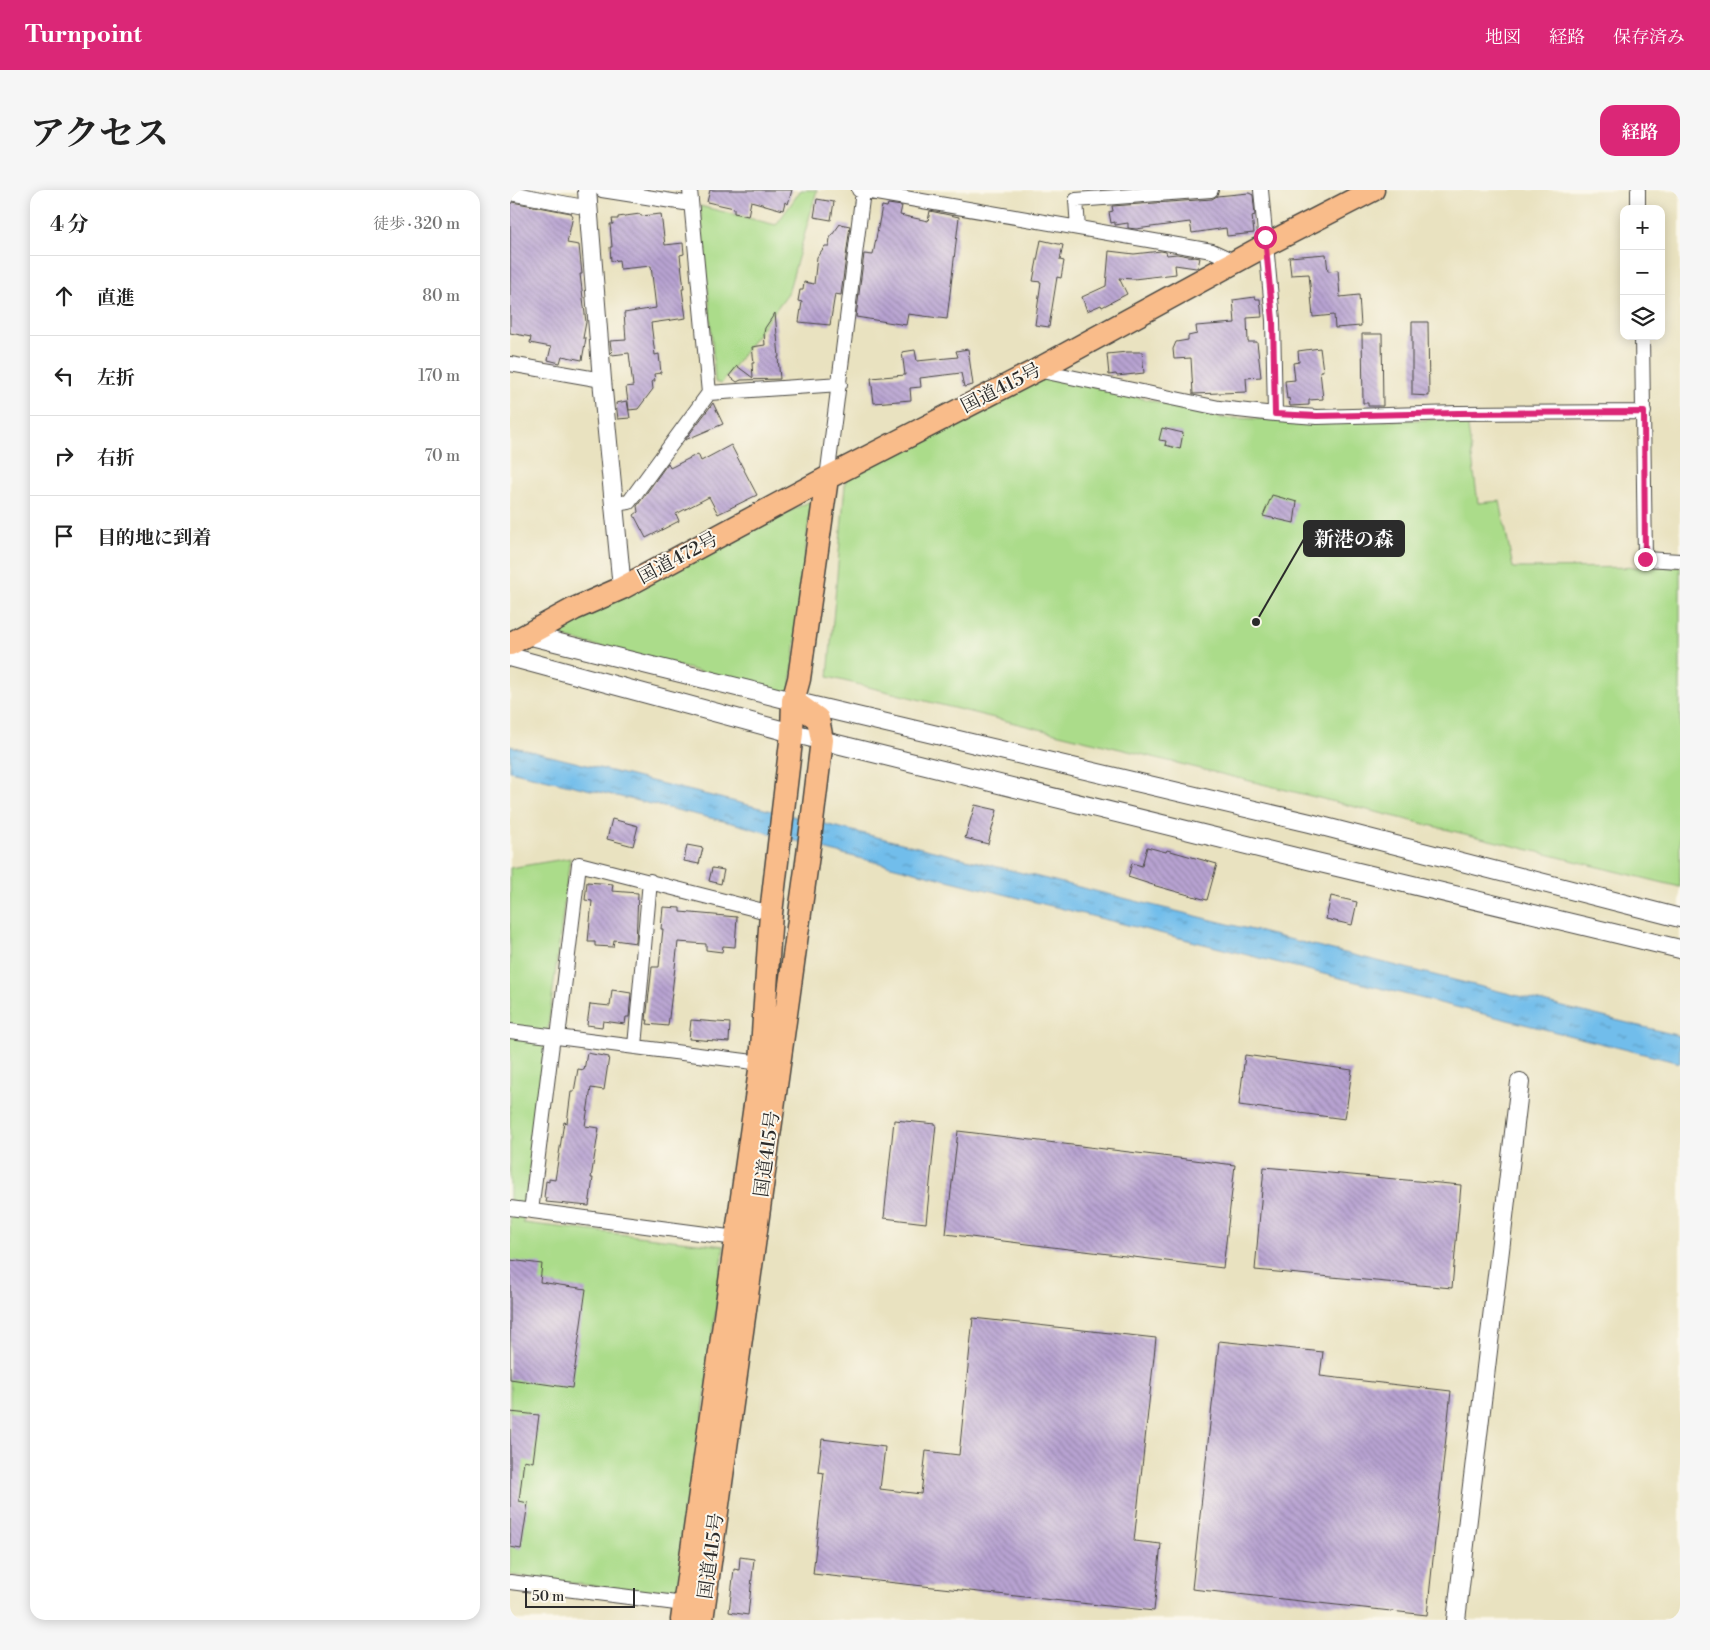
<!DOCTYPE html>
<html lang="ja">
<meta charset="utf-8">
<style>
body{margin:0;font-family:"Libre Bodoni","Noto Serif JP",serif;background:#f6f6f6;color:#222}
.controls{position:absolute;right:15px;top:15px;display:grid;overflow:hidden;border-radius:10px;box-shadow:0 2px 12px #0003}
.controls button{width:45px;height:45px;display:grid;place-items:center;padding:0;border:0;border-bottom:1px solid #e0e0e0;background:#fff;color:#222;font:25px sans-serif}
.scale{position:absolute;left:15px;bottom:12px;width:110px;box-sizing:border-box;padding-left:5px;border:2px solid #2b2b2b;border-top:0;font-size:14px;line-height:18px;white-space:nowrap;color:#2b2b2b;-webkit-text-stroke:4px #fbf7ec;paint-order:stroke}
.stop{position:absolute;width:15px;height:15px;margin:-11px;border:4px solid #db2777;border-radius:50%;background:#fff}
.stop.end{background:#db2777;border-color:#fff;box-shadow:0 1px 5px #0008}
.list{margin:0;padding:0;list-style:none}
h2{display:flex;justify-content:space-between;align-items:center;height:65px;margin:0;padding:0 20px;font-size:21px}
h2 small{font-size:16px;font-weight:400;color:#767676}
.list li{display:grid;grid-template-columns:32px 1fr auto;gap:15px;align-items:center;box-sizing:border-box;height:80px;padding:0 20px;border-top:1px solid #e0e0e0}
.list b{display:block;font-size:19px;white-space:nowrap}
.list em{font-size:16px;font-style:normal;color:#767676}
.icon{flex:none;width:28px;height:28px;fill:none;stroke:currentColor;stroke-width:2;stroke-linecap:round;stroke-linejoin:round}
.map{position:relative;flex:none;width:1170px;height:1430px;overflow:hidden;border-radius:15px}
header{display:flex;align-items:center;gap:30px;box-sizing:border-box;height:70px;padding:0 25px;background:#db2777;color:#fff}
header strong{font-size:24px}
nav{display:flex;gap:28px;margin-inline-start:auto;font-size:18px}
.intro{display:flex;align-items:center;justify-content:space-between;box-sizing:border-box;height:120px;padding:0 30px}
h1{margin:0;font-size:35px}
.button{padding:12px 22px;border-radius:15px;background:#db2777;color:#fff;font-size:18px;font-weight:700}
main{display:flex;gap:30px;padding:0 30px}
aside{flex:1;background:#fff;border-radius:15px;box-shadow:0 2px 12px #0003}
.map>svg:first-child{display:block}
.park{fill:#abdc8a;stroke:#6b845a}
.water{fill:url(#water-ripples);stroke:#4e748b}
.building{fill:url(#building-back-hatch)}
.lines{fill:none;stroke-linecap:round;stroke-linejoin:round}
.minor-casing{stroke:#484641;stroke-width:16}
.tertiary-casing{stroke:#484641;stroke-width:20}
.trunk-casing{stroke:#484641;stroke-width:25}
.minor{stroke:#fff;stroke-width:14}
.tertiary{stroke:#fff;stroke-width:18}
.trunk{stroke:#f9bc8a;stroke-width:22}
.route{stroke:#db2777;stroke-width:6}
.labels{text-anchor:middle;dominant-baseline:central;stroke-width:4;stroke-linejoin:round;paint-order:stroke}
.street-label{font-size:19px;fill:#2b2b2b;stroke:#fbf7ec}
.leader{fill:none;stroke:#2b2b2b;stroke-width:2}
.callout-dot{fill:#2b2b2b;stroke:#fbf7ec;stroke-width:2}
.callout{fill:#2b2b2b;stroke:#2b2b2b;stroke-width:2}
.callout-label{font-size:20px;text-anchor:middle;font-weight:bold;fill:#fff}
</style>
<header>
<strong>Turnpoint</strong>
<nav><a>地図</a><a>経路</a><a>保存済み</a></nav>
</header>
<div class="intro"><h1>アクセス</h1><a class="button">経路</a></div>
<main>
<aside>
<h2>4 分<small>徒歩 · 320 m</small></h2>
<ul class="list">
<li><svg class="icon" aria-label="ahead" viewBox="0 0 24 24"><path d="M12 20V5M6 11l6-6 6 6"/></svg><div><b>直進</b></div><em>80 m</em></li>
<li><svg class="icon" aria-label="left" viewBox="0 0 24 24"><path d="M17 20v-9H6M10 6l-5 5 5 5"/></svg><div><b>左折</b></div><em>170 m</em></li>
<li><svg class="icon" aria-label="right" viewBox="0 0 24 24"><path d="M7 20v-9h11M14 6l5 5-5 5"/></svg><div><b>右折</b></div><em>70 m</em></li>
<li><svg class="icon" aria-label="arrive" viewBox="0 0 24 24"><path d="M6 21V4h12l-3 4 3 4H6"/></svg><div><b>目的地に到着</b></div></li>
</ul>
</aside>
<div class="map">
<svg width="1170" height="1430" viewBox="0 0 1170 1430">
<defs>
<pattern id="water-ripples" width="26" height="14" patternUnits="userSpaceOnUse" patternTransform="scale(1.25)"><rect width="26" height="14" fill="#71bdeb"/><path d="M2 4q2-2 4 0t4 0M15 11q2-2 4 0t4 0" fill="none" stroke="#5d9abf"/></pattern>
<pattern id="building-back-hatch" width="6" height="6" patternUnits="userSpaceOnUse" patternTransform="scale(1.25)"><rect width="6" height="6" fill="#b8a3d2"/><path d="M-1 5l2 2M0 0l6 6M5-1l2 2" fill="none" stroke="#9685ab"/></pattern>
</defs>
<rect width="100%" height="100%" fill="#fbf7ec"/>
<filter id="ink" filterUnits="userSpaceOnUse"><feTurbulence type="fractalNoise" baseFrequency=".02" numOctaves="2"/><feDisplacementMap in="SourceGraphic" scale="10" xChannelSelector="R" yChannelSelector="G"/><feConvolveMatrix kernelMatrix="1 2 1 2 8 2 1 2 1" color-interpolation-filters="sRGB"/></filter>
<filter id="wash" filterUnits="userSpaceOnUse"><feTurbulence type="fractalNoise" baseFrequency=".0096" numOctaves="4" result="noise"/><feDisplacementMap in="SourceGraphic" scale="20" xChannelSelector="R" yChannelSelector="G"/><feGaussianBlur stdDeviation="1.12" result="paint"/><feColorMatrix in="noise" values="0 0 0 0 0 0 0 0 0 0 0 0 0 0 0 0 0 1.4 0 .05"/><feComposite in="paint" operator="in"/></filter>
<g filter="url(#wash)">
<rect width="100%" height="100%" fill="#e9e2c0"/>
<path class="park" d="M291,0h16l-29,103 -67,91 -6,-2 -6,-82 -9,-94 76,19z
M534,184l178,44 123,3 122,-2 11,84 22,-2 13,67 167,-1v320l-852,-210 18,-203z
M301,311l-21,193 -253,-63z
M60,668l-47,365 201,23 -44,351 -170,-22v-707z"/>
<path class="water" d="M0,556l1170,290v27l-849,-212 -95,-27 -226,-53z"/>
<g id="blocks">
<path class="building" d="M200,0h82l-4,14 -3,-2 -2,8 -32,-9 -3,15 -14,-3v-5l-27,-6z
M739,3l4,2 2,20 -3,1 2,17 -27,3 -1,-8 -34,5 -2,-11 -54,7 -8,-1v-5l-13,2v-3l-4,1 -2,-11 4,-1 -1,-5 100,-7 5,-3z
M307,9l17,3 -3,18 -17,-3z
M2,12l59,11 2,3 -6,27 12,2 3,29h-2l6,48 -3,16h3l-4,22 -20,-4 -2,7 -12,-3 3,-13 -21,-4 1,-6 -21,-4v-127z
M378,14l14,2 -2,9 28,6 2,-10 29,6 -12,102 -39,-5 -2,11 -50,-8 8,-63 9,1 9,-49 5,1z
M130,24l1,2 20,-2 4,31 18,-2 1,11 -4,1 4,34h-2l4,29 -35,5 4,32 4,-1 2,19 -7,1 1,7h-3l1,8 -15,20 -9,1 -3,-23 7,-1 -4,-33 -17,2 -2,-14 16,-1 -2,-27 32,-5 -5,-42 -31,3 -1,-9 -8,1 -1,-14h2l-2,-23h3l-1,-5h6v-2z
M330,34l10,2 -9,69 -6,-1 -5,31 -31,-3 3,-20 -4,-1 2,-11h3l1,-8 10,2 3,-27 8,-11h4l1,-8z
M531,50l22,5 -3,15 4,1 -3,17 -4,-1 -8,50 -14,-2 6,-43 -8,-1z
M599,61l25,3 27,-3 5,1 1,3 10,-1 23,4 -2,9 -2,1 -21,-3 1,9 -42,5 -15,-1 8,16 -25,13 -1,-2 -14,6 -5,-14 24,-11z
M816,64l2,17 10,-1 2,27 19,-2 2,31 -26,2 -1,-13 -21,2 -4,-43 -18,1 -2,-18z
M745,107l1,2h4l2,18 -15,1 1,24h9l4,35 -15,1 1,14 -54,2 -2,-36 -17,1 -1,-10 3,-7 12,-2v-4l9,-2 -1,-8 39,-3 -2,-23z
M265,123l4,44h-1l2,22 -39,1 -4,2 -8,-6 8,-10 16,12 -1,-15h2l-2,-16 13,-2 -1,-12 1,-5z
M902,132h16l1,74 -17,-1z
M852,144h20l1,72h-15v-3h-5z
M810,158l3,23h-3l3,28 -14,1v5l-19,1 -1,-8 -2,1 -2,-18 10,-1 -2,-17 6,-1 -1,-11z
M458,159l5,36 -9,2 -3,-14 -41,5 1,9 -11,1 1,12 -37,3 -3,-25 34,-3 -3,-23 13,-2 2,11 41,-4 -2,-6z
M617,162h15l2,21 -27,3 -1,-2 -7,1 -2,-21z
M117,211l3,17 -12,1 -2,-16z
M203,213l10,21 -38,16z
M652,238l21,5 -3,16 -15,-4 1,-4 -7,-1z
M221,255l26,50 -39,19 -9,-17 -33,17 3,7 -33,17 -12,-23 4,-3 -1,-6 31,-43 2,5 28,-14 3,7z
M762,305l25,7 -3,21 -31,-7z
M465,615l22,5 -9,34 -23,-6z
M102,629l26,7 -5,20 -26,-7z
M177,655l16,3 -4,16 -15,-3z
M637,657l19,5 1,-2 50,14 -10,36 -51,-14 -28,-9 4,-14 10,3z
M202,678l12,2 -3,14 -12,-3z
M77,692l26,2 -1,7 26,2 -2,50 -22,-3 -1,7 -18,-1v-4h-7l4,-41 -7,-1z
M821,706l26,6 -5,23 -26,-6z
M153,717l17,1v4l57,5 -2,30 -12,-1 -1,6 -16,-2v-6l-28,-2 -10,84 -21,-2 1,-4h-2l6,-53h7l4,-38h-2z
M102,800l19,3 -2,24h-3l-1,7 -22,-3 -1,6 -15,-2 3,-21 20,2z
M181,830l39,3 -1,19 -40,-3z
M77,863l22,4 -5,33 -13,-2 -6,38 14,2 -8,50h2l-4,28 -43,-4 1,-4h-3l2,-17 3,1v-3l6,1 9,-58 3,1 4,-31h3l4,-23 6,1z
M735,865l107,15 -7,49 -106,-14z
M384,930l42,4 -10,99 -42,-5z
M448,941l277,34 -12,103 -277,-34z
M754,977l197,18 -9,103 -197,-18z
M0,1070l32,4 -2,18 46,7 -14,99 -62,-9z
M463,1128l183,20 -22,203 27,3 -7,67 -341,-37 11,-101 -6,-1 4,-33 63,8 -5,42 41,5 5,-43 33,4z
M709,1151l104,11 -3,24 131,15 -24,224 -235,-26z
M0,1222l29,3 -6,47 -9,-2 -5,41 9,2 -7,46 -11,-2z
M230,1367l14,2 -6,56 -19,-3 5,-43 5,1z"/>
</g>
</g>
<g filter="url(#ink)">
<use href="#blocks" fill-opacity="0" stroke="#484641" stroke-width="1"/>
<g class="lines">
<defs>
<path id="minor" d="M92,0l89,14
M349,0l353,61 24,11
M751,0l12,130 2,94
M1128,0v19
M0,3l79,15
M568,38l-2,-28 135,-10
M1132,146l3,223 35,2
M0,174l92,16
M527,180l182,38 56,6 42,3 141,-4 186,-1
M199,203l131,-9
M317,288l36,-287
M104,314l15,-2 80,-109 -19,-203
M0,841l251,32
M48,847l21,-173 192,49
M125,856l15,-165
M0,1018l226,30
M21,1021l22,-175
M0,1392l174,22"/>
<path id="tertiary" d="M77,0l15,190 20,208
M17,445l266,66 517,122 370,95
M0,467l282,76 520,128 368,88
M946,1430l64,-538"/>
<path id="trunk" d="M0,454l64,-35 48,-21 205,-110 210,-108 229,-125 107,-55
M172,1430l79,-557 10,-150 21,-180 1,-32 6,-22 28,-201
M192,1430l106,-765 14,-115 -4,-21 -25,-18"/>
</defs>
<use href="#minor" class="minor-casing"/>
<use href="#tertiary" class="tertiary-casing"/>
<use href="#trunk" class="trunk-casing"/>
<use href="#minor" class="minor"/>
<use href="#tertiary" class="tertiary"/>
<use href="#trunk" class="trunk"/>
</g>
</g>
<g class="lines" filter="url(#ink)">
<path class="route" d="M755,47l8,83 2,94 42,2 141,-3 186,-1 1,147"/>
</g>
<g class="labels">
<g class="street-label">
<text transform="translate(491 198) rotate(-27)">国道415号</text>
<text transform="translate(168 368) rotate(-28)">国道472号</text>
<text transform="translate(257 964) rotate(-82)">国道415号</text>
<text transform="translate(201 1366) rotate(-82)">国道415号</text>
</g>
</g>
<path class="leader" d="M746 432L794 349"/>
<circle class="callout-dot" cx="746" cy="432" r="5"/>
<rect class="callout" x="794" y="331" width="100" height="35" rx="5"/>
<g class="callout-label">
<text x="844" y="356">新港の森</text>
</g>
</svg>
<div class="controls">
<button>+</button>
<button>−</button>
<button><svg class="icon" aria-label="layers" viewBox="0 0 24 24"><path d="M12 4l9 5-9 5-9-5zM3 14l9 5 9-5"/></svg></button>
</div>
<div class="scale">50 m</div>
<div class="stop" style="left:755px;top:47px"></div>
<div class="stop end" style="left:1135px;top:369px"></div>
</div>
</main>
